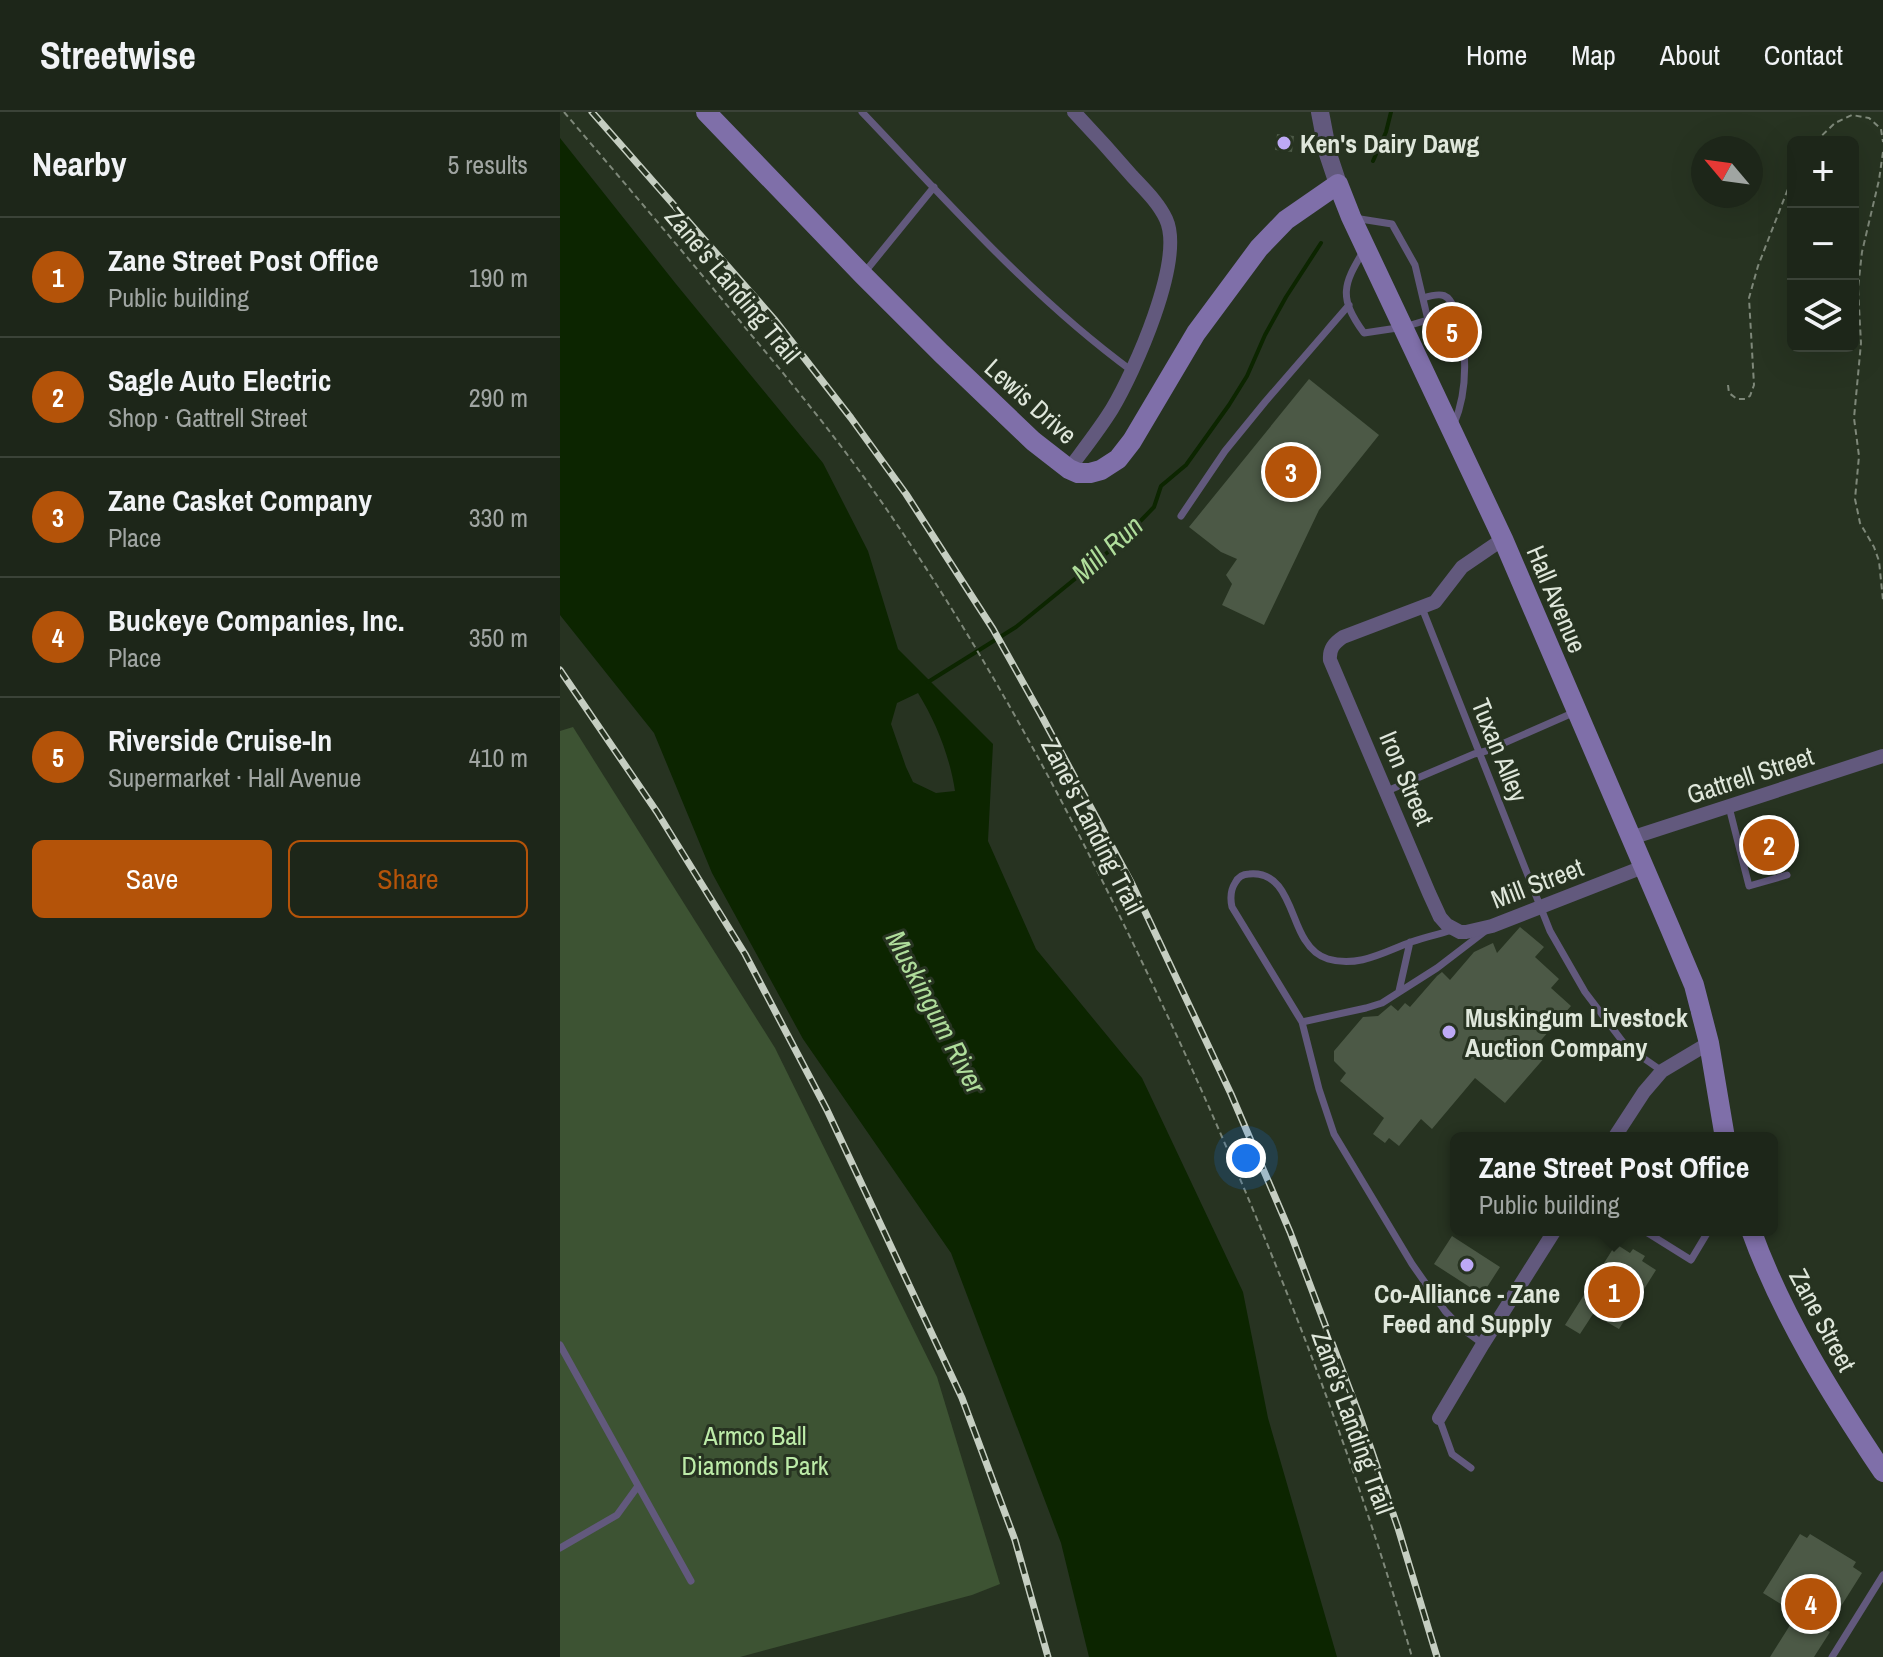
<!DOCTYPE html>
<meta charset="utf-8">
<style>
body{margin:0;font-family:"Archivo Narrow",sans-serif;background:#2a3226;color:#f1f3f6}
.controls{position:absolute;right:24px;top:24px;display:grid;overflow:hidden;border-radius:12px;box-shadow:0 8px 32px #0002}
.controls button{width:72px;height:72px;display:grid;place-items:center;padding:0;border:0;border-bottom:2px solid #3b4338;background:#1d2619;color:#f1f3f6;font:40px sans-serif}
.compass{position:absolute;left:1131px;top:24px;width:72px;height:72px;border-radius:50%;background:#1d2619;box-shadow:0 8px 32px #0002;rotate:299deg}
.you{position:absolute;left:686px;top:1046px;width:28px;height:28px;margin:-20px;border:6px solid #fff;border-radius:50%;background:#1a73e8;box-shadow:0 0 0 12px #1a73e833}
.badge{display:grid;place-items:center;width:52px;height:52px;border-radius:50%;background:#b45309;color:#fff;font-size:26px;font-weight:700}
.pin{position:absolute;translate:-50% -50%;border:4px solid #fff;box-shadow:0 2px 8px #0006}
.popup{position:absolute;left:890px;top:1020px;width:328px;height:104px;box-sizing:border-box;display:grid;place-content:center;border-radius:12px;background:#1d2619;filter:drop-shadow(0 2px 6px #0005);font-size:26px;white-space:nowrap;color:#a0a5a2}
.popup b{font-size:30px;color:#f1f3f6}
.popup::after{content:'';position:absolute;left:50%;top:100%;margin-left:-16px;border:16px solid transparent;border-top-color:#1d2619}
.list{margin:0;padding:0;list-style:none}
h2{display:flex;justify-content:space-between;align-items:center;height:104px;margin:0;padding:0 32px;font-size:34px}
h2 small{font-size:26px;font-weight:400;color:#a0a5a2}
.list li{display:grid;grid-template-columns:52px 1fr auto;gap:24px;align-items:center;box-sizing:border-box;height:120px;padding:0 32px;border-top:2px solid #3b4338}
.list b{display:block;font-size:30px;white-space:nowrap}
.list p{margin:0;font-size:26px;white-space:nowrap;color:#a0a5a2}
.list em{font-size:26px;font-style:normal;color:#a0a5a2}
.actions{display:flex;gap:16px;padding:24px 32px}
.actions a{flex:1;padding:18px 0;border:2px solid #b45309;border-radius:12px;text-align:center;font-size:28px;color:#b45309}
.actions .main{background:#b45309;color:#fff}
.icon{flex:none;width:44px;height:44px;fill:none;stroke:currentColor;stroke-width:2;stroke-linecap:round;stroke-linejoin:round}
.map{position:relative;flex:none;width:1323px;height:1545px;overflow:hidden}
header{display:flex;align-items:center;gap:48px;box-sizing:border-box;height:112px;padding:0 40px;background:#1d2619;border-bottom:2px solid #3b4338}
header strong{font-size:38px}
nav{display:flex;gap:44px;margin-inline-start:auto;font-size:28px}
main{display:flex}
aside{flex:1;background:#1d2619}
.map>svg:first-child{display:block}
.green{fill:#3d5333}
.water{fill:#0c2500;fill-rule:evenodd}
.lines{fill:none;stroke-linecap:round;stroke-linejoin:round}
.stream{stroke:#0c2500;stroke-width:4}
.building{fill:#4c5946}
.path{stroke:#7e8879;stroke-width:2;stroke-dasharray:6 4;stroke-linecap:butt}
.service{stroke:#62597d;stroke-width:7}
.minor{stroke:#62597d;stroke-width:14}
.tertiary{stroke:#62597d;stroke-width:18}
.secondary{stroke:#7f6fa9;stroke-width:20}
.rail-casing{stroke:#c5cec1;stroke-width:7}
.rail{stroke:#273321;stroke-width:4;stroke-dasharray:12;stroke-linecap:butt}
.poi-dot{fill:#bda9f5;stroke:#273321;stroke-width:3}
.labels{text-anchor:middle;dominant-baseline:central;stroke-width:6;stroke-linejoin:round;paint-order:stroke}
.poi-label{font-size:26px;font-weight:bold;fill:#dfe7db;stroke:#273321;text-anchor:start}
.street-label{font-size:26px;fill:#dfe7db;stroke:#273321}
.park-label{font-size:26px;fill:#bceba8;stroke:#273321}
.water-label{font-size:28px;font-style:italic;fill:#afdd9b;stroke:#273321}
</style>
<header>
<strong>Streetwise</strong>
<nav><a>Home</a><a>Map</a><a>About</a><a>Contact</a></nav>
</header>
<main>
<aside>
<h2>Nearby<small>5 results</small></h2>
<ul class="list">
<li><span class="badge">1</span><div><b>Zane Street Post Office</b><p>Public building</p></div><em>190 m</em></li>
<li><span class="badge">2</span><div><b>Sagle Auto Electric</b><p>Shop · Gattrell Street</p></div><em>290 m</em></li>
<li><span class="badge">3</span><div><b>Zane Casket Company</b><p>Place</p></div><em>330 m</em></li>
<li><span class="badge">4</span><div><b>Buckeye Companies, Inc.</b><p>Place</p></div><em>350 m</em></li>
<li><span class="badge">5</span><div><b>Riverside Cruise-In</b><p>Supermarket · Hall Avenue</p></div><em>410 m</em></li>
</ul>
<div class="actions"><a class="main">Save</a><a>Share</a></div>
</aside>
<div class="map">
<svg width="1323" height="1545" viewBox="0 0 1323 1545">
<rect width="100%" height="100%" fill="#273321"/>
<path class="green" d="M13,615l202,321 162,329 63,207 -28,11 -232,62h-180v-926z"/>
<path class="water" d="M0,26l116,146 147,179 45,88 30,98 95,95 -5,97 48,108 106,129 101,214 25,126 69,239h-248l-28,-114 -110,-290 -148,-214 -91,-166 -58,-140 -94,-118zM358,581c18,29 32,64 37,98l-19,2 -23,-11 -7,-15 -15,-43 6,-21z"/>
<g class="lines">
<path class="stream" d="M813,49l13,-29 5,-20
M368,570l88,-55 103,-84 35,-36 7,-21 25,-21 43,-60 18,-29 18,-41 21,-38 35,-54"/>
</g>
<path class="building" d="M717,22l17,2 -2,16 -17,-2z
M906,198l8,39 -4,1 -2,-4 -5,-1 -4,2 -1,5 -5,1 -2,-12 -15,3 -4,-19 14,-4 1,-7 11,4 4,-3v-4z
M749,267l70,56 -60,75 -55,115 -42,-20 10,-21 -6,-9 11,-16 -16,-7 -32,-25z
M1221,709l11,39 -34,10 -11,-40z
M960,815l24,20 -9,10 24,22 -8,9 20,18 -36,41 11,9 -41,47 -30,-25 -43,51 -11,-10 -22,27 -10,-8 -4,5 -12,-9 11,-16 -44,-37 6,-8 -12,-12v-10l29,-34 15,-1 13,-11 7,6 7,-8 5,4 27,-31 5,-4 8,8 24,-28 19,-9 4,10z
M892,1124l48,31 -18,28 -48,-31z
M1056,1132l14,9 3,-4 12,7 -3,5 14,9 -37,59 -26,-15 -13,20 -15,-9z
M1240,1422l7,4 3,-4 46,28 -3,5 9,6 -36,57 4,2 -16,25h-44l27,-43 -34,-21z"/>
<g class="lines">
<path class="path" d="M4,0c62,73 124,145 184,219 48,57 95,115 137,176 117,169 211,354 297,540 90,198 170,401 230,610
M1255,30l20,-19 17,-8 17,3 12,11 2,13
M1323,40l-4,28 -17,72 -4,36 3,55 -7,75 5,38 -4,43 5,24 14,24 5,14 4,39
M1168,273l1,8 8,6h8l5,-3 4,-11 -5,-87 9,-32 35,-90"/>
<path class="service" d="M302,0c86,90 169,185 270,259
M794,106l38,6 23,41 13,55
M804,138c-21,35 -26,47 0,83l40,-6 37,-11
M304,161l70,-86
M863,186c19,-6 26,-5 33,14
M894,312c10,-24 12,-48 10,-73
M621,404l44,-65 40,-49 84,-97
M862,496l128,323 35,61 41,54 36,25
M827,679l87,-37 12,-3 89,-39
M1169,695l20,79 38,-11
M893,818c-14,4 -28,7 -42,12 -27,10 -53,26 -83,17 -10,-3 -18,-11 -23,-19 -15,-22 -18,-70 -56,-66 -7,0 -11,3 -14,9 -5,8 -5,15 -3,24l70,115 17,67 15,45 78,130 33,47 16,17 22,16
M839,879l11,-49
M742,910l64,-14 16,-5 55,-35 47,-36
M1083,1118l48,30 18,-30
M0,1233l131,236
M879,1306l13,36 19,14
M0,1436l57,-33 21,-29
M1272,1545l51,-82"/>
<path class="minor" d="M509,357c14,-19 30,-39 43,-60 22,-37 73,-149 54,-190 -8,-17 -22,-30 -34,-43 -19,-22 -38,-43 -58,-64
M943,427l-41,28 -27,35 -92,35c-9,6 -14,12 -13,23l99,233 11,24 7,8 13,7h6l26,-6 151,-59
M1071,726l252,-82
M1054,1026l30,-46 18,-21 47,-28
M879,1306l44,-74 72,-114"/>
<path class="tertiary" d="M760,0l8,42 10,30"/>
<path class="secondary" d="M146,0l157,163 78,78 92,88 36,28 9,4h12l11,-3 17,-11 14,-18 64,-108 63,-85 27,-28 52,-36 13,33 152,322 167,389 24,57 15,58 16,95
M1191,1118c31,86 81,166 132,242"/>
<defs>
<path id="rail" d="M32,0l182,207 77,99 55,76 87,135 47,84 92,171 99,210 59,138 70,185 38,111 39,129
M0,558l97,142 88,142 82,156 135,288 53,142 33,117"/>
</defs>
<use href="#rail" class="rail-casing"/>
<use href="#rail" class="rail"/>
</g>
<g class="poi-dot">
<circle cx="724" cy="31" r="8"/>
<circle cx="889" cy="920" r="8"/>
<circle cx="907" cy="1153" r="8"/>
</g>
<g class="labels">
<g class="poi-label">
<text x="740" y="31">Ken's Dairy Dawg</text>
<text x="905" y="905">Muskingum Livestock<tspan x="905" dy="30">Auction Company</tspan></text>
<text x="907" y="1181" text-anchor="middle">Co-Alliance - Zane<tspan x="907" dy="30">Feed and Supply</tspan></text>
</g>
<g class="street-label">
<text transform="translate(173 173) rotate(50)">Zane's Landing Trail</text>
<text transform="translate(471 289) rotate(42)">Lewis Drive</text>
<text transform="translate(997 487) rotate(67)">Hall Avenue</text>
<text transform="translate(940 638) rotate(68)">Tuxan Alley</text>
<text transform="translate(1190 663) rotate(-18)">Gattrell Street</text>
<text transform="translate(847 666) rotate(67)">Iron Street</text>
<text transform="translate(533 714) rotate(63)">Zane's Landing Trail</text>
<text transform="translate(977 771) rotate(-21)">Mill Street</text>
<text transform="translate(1263 1208) rotate(62)">Zane Street</text>
<text transform="translate(793 1310) rotate(70)">Zane's Landing Trail</text>
</g>
<g class="park-label">
<text x="195" y="1323">Armco Ball<tspan x="195" dy="30">Diamonds Park</tspan></text>
</g>
<g class="water-label">
<text transform="translate(547 437) rotate(-42)">Mill Run</text>
<text transform="translate(376 900) rotate(62)">Muskingum River</text>
</g>
</g>
</svg>
<div class="controls">
<button>+</button>
<button>−</button>
<button><svg class="icon" aria-label="layers" viewBox="0 0 24 24"><path d="M12 4l9 5-9 5-9-5zM3 14l9 5 9-5"/></svg></button>
</div>
<svg class="compass" viewBox="-18 -18 36 36"><path d="M0-13l5 13h-10z" fill="#e53935"/><path d="M0 13l5-13h-10z" fill="#a0a5a2"/></svg>
<div class="you"></div>
<div class="pin badge" style="left:1054px;top:1180px">1</div>
<div class="popup"><b>Zane Street Post Office</b>Public building</div>
<div class="pin badge" style="left:1209px;top:733px">2</div>
<div class="pin badge" style="left:731px;top:360px">3</div>
<div class="pin badge" style="left:1251px;top:1492px">4</div>
<div class="pin badge" style="left:892px;top:220px">5</div>
</div>
</main>
